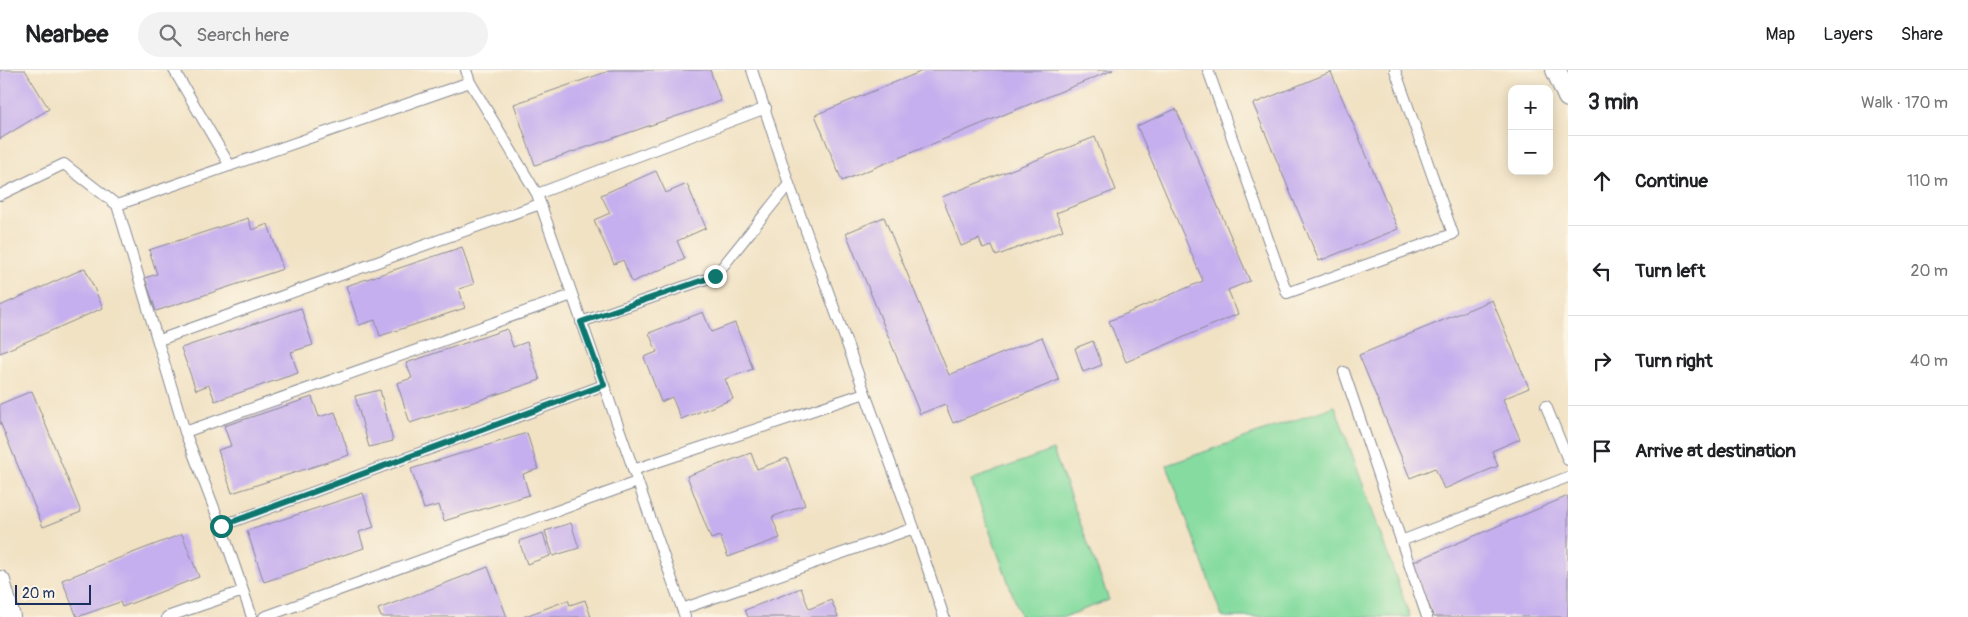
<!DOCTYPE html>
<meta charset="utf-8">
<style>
body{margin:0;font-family:Pangolin,sans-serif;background:#f2f2f2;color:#202124}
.controls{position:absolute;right:15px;top:15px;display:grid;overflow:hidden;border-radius:10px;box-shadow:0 2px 12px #0003}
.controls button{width:45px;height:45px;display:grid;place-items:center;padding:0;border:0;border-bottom:1px solid #e0e0e0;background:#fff;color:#202124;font:25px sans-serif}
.scale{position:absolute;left:15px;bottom:12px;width:76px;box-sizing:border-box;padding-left:5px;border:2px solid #1b2f5e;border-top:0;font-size:14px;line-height:18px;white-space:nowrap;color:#1b2f5e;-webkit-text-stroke:4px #fcf5e5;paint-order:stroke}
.stop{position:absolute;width:15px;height:15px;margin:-11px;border:4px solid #0f766e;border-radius:50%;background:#fff}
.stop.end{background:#0f766e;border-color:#fff;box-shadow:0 1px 5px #0008}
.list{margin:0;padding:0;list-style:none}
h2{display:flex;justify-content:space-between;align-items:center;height:65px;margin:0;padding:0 20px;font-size:21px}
h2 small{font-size:16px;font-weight:400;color:#757577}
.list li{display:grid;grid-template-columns:32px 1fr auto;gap:15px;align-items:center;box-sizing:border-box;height:90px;padding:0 20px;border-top:1px solid #e0e0e0}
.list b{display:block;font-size:19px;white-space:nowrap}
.list em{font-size:16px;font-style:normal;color:#757577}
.icon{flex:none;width:28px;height:28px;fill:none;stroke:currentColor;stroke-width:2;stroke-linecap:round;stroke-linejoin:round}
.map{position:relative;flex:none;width:1568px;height:547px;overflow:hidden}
header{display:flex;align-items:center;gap:30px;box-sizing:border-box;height:70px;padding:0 25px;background:#fff;border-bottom:1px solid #e0e0e0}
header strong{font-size:24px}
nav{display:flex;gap:28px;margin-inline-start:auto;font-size:18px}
.search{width:350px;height:45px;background:#f2f2f2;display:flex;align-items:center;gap:12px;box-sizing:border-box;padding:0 18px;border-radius:28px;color:#757577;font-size:19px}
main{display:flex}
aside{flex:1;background:#fff}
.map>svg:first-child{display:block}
.green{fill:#86dca0;stroke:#50867f}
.building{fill:#c6afee}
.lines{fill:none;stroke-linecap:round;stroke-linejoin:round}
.service-casing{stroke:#868891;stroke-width:12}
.minor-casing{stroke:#868891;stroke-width:22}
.service{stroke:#fff;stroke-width:10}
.minor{stroke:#fff;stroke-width:20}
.route{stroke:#0f766e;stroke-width:6}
</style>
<header>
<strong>Nearbee</strong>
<div class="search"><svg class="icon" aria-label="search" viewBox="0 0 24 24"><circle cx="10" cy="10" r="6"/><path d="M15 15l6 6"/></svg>Search here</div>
<nav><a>Map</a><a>Layers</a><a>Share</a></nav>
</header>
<main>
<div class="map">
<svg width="1568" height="547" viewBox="0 0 1568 547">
<rect width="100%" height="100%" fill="#fcf5e5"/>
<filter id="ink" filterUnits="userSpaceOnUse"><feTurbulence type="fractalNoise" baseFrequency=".02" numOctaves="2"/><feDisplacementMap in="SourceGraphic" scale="10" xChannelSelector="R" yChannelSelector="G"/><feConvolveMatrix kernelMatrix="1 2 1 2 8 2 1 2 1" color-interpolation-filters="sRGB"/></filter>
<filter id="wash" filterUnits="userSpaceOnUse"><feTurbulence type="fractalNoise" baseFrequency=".0096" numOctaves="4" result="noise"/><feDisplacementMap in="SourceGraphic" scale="20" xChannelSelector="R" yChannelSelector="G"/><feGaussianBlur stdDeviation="1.12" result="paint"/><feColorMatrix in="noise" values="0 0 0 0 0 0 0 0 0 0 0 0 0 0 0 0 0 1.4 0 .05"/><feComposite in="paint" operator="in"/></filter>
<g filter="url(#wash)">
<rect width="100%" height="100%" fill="#f1e2c4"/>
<path class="green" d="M1335,336l75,211h-188l-55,-152z
M1053,380l56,150 -45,17h-43l-50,-137z"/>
<g id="blocks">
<path class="building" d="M0,0h25l24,39 -49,30z
M612,0h98l11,31 -186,64 -21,-61z
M925,0h188l-271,111 -27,-66z
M1331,2l67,157 -79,32 -66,-157z
M1176,39l74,172 -22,9 10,24 -112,48 -17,-41 94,-40 -66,-155z
M1095,67l21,53 -60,23 7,17 -67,26 -4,-10 -9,3 -4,-10 -18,7 -19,-49z
M656,101l10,22 21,-9 19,44 -29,13 8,18 -53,23 -9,-22 -9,4 -20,-44 16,-7 -9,-18z
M884,147l65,158 93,-38 17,43 -106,43 -8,-19 -25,10 -74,-181z
M248,148l4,12 16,-6 15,45 -127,42 -11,-33 12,-4 -8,-24z
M462,177l12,37 -15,5 6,19 -85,28 -5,-16 -16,5 -13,-39z
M85,198l18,40 -103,45v-47z
M1492,230l37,88 -26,11 17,40 -28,12 6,15 -54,23 -9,-21 -25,10 -51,-123z
M301,238l12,37 -22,7 7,21 -83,28 -6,-16 -13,5 -15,-42z
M703,242l8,20 24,-9 18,46 -28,10 8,20 -52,20 -9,-22 -11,5 -17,-45 13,-5 -8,-19z
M507,259l6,18 14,-5 13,38 -130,43 -13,-40 15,-5 -6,-15z
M1093,271l9,24 -19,7 -8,-24z
M380,320l13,51 -24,6 -14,-51z
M32,321l49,121 -38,15 -43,-105v-18z
M312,327l7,20 16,-5 14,43 -117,38 -14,-43 13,-4 -7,-20z
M527,363l11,36 -15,5 6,21 -85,26 -5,-16 -15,4 -13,-40z
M751,383l6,16 30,-11 18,47 -33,12 8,21 -52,19 -8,-21 -9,3 -24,-63z
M363,423l11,34 -15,5 5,16 -100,34 -17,-51z
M1568,426v121h-134l-23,-54z
M571,453l8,25 -26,8 -8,-25z
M543,463l7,23 -23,8 -8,-23z
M182,464l17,43 -77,30 -2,-5 -43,15 -15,-37z
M488,497l19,50h-126l-3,-8z
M801,518l8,21 22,-9 7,17h-90l-3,-7z
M568,530l2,5 15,-5 6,17h-68z"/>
</g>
</g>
<g filter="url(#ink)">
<use href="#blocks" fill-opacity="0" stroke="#868891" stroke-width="1"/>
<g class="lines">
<defs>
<path id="service" d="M174,0l56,96
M466,0l4,12 67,112 148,423
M752,0l37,114 125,344 30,89
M1208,0l79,223 166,-59 -58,-164
M537,124l229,-86
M0,125l64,-31 53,41 353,-123
M117,135l68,227 36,94 31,91
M581,252l134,-46 74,-92
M159,270l381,-136
M1344,302l83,245
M1546,336l22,54
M185,362l387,-137
M633,400l232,-77
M221,456l383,-141
M1401,471l167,-64
M682,539l232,-81
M167,547l76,-26
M264,547l373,-135"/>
<path id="minor" d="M1556,0l12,27
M0,511l10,36"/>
</defs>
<use href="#service" class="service-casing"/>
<use href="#minor" class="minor-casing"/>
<use href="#service" class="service"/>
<use href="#minor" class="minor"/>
</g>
</g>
<g class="lines" filter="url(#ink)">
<path class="route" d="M221,456l383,-141 -23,-63 134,-46"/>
</g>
</svg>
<div class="controls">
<button>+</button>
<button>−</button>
</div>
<div class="scale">20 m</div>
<div class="stop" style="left:221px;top:456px"></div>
<div class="stop end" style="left:715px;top:206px"></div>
</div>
<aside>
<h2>3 min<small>Walk · 170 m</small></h2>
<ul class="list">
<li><svg class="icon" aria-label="ahead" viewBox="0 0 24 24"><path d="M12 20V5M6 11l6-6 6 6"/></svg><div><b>Continue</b></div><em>110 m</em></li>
<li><svg class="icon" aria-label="left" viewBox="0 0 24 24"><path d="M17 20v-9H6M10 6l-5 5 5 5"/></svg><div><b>Turn left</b></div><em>20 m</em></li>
<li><svg class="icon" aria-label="right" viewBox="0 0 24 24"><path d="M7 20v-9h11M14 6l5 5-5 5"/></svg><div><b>Turn right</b></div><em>40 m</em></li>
<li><svg class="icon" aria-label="arrive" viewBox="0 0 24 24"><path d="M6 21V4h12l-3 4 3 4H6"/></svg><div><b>Arrive at destination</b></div></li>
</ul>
</aside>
</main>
